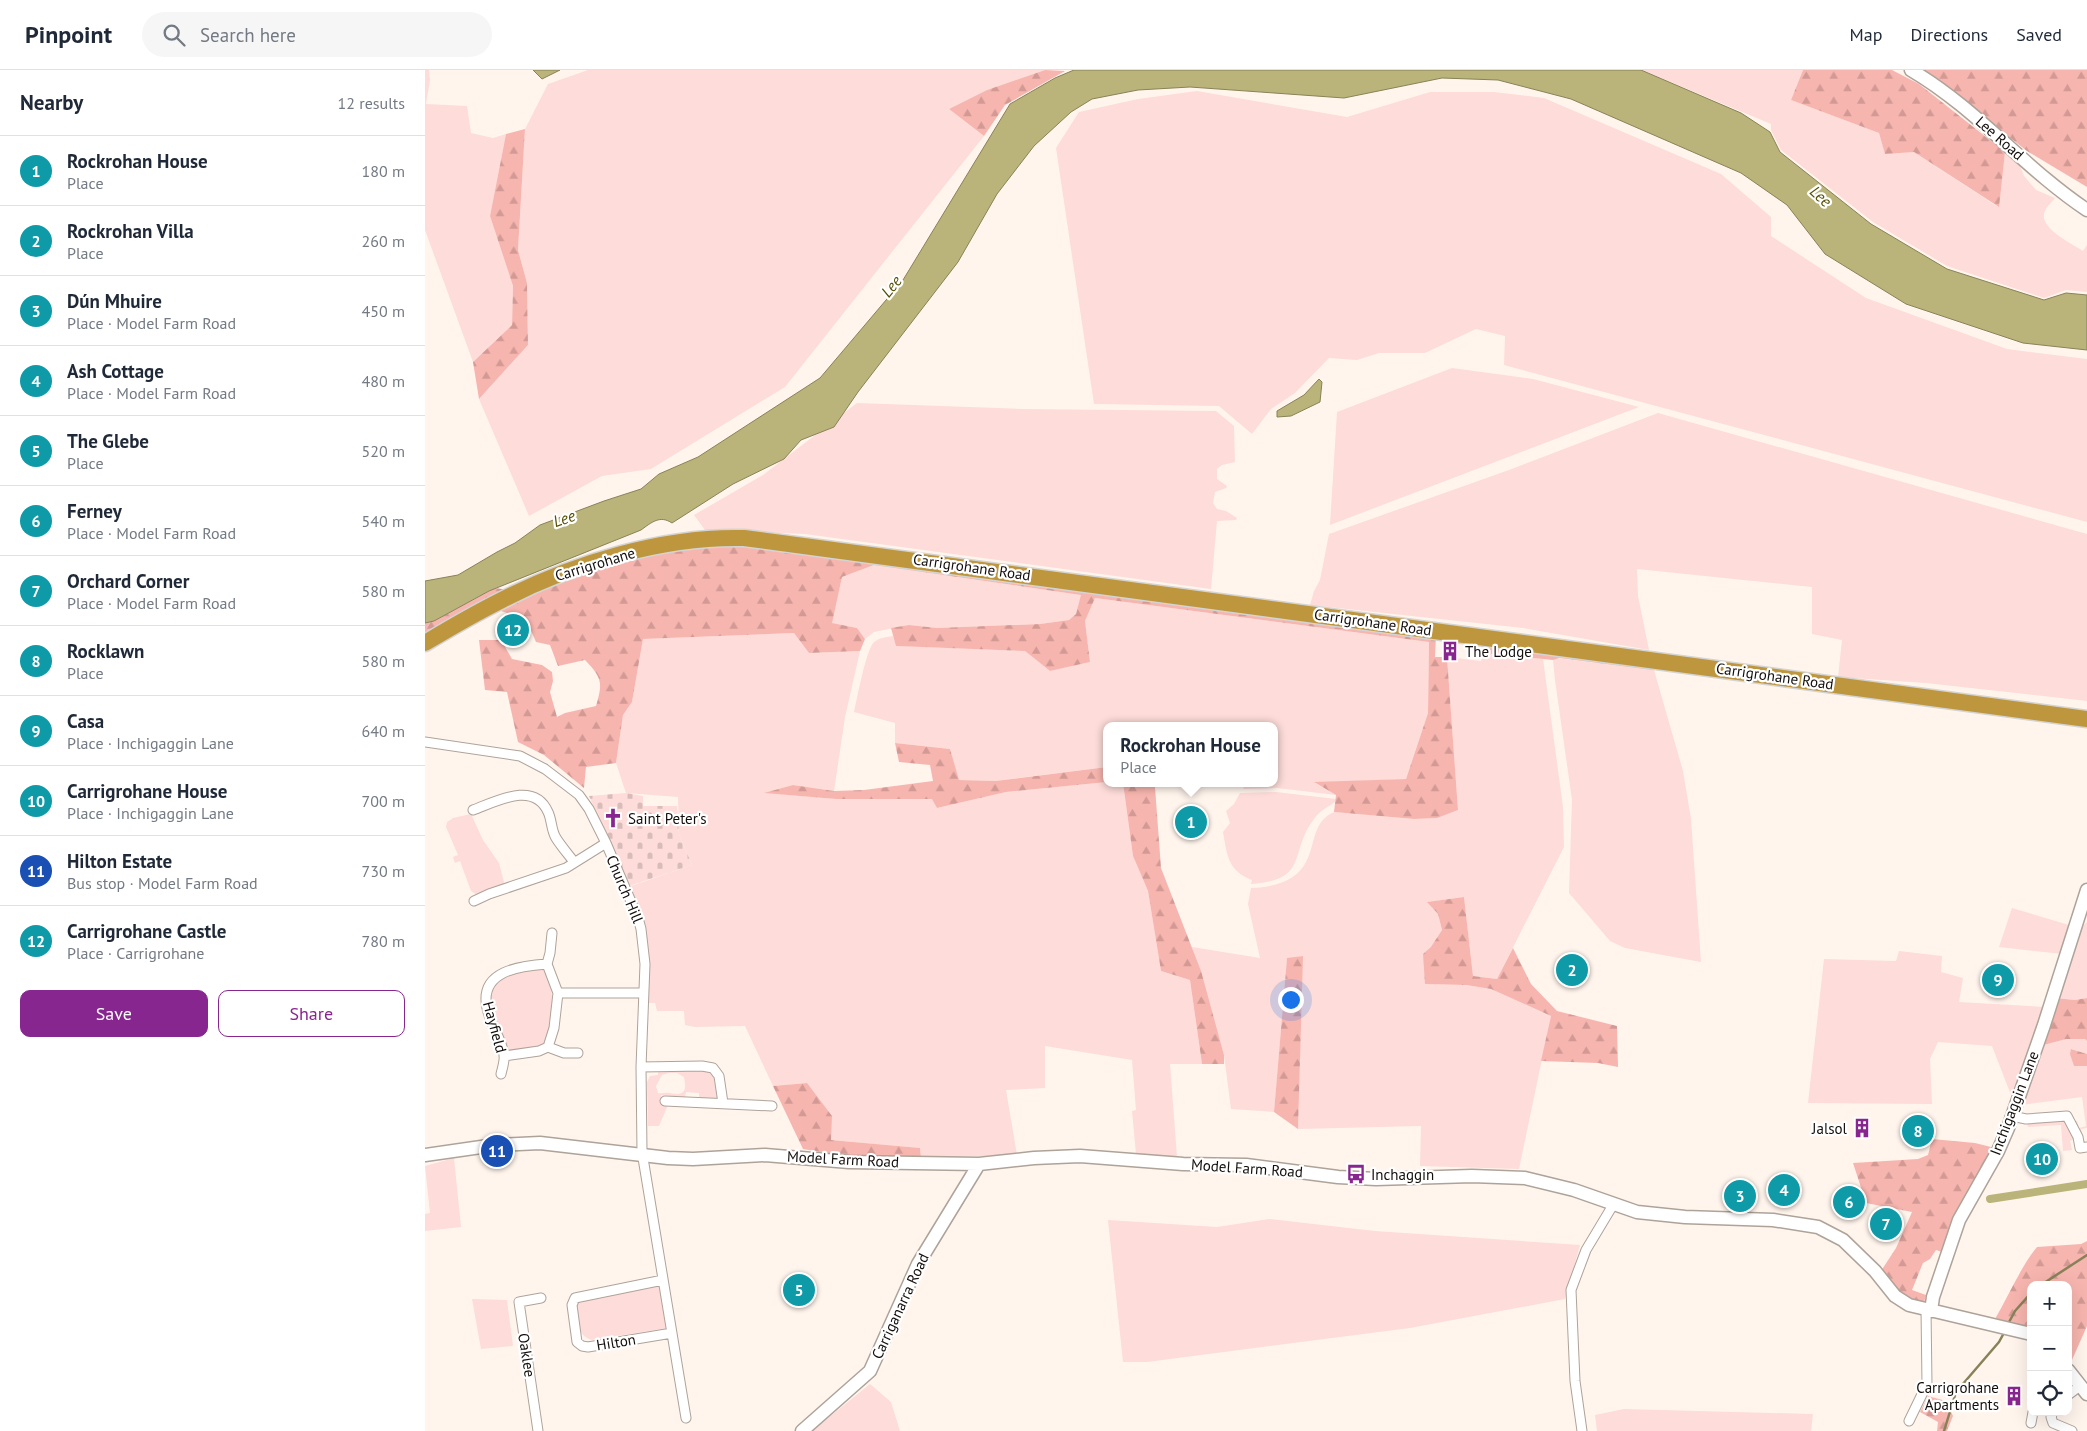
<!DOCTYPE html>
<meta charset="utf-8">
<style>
body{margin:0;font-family:"PT Sans",sans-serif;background:#f6f6f7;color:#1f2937}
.controls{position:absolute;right:15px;bottom:15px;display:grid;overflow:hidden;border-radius:10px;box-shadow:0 5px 20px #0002}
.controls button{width:45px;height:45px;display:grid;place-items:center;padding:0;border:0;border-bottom:1px solid #e0e1e3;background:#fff;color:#1f2937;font:25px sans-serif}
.you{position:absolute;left:865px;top:929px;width:18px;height:18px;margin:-12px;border:4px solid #fff;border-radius:50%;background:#1a73e8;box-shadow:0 0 0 8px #1a73e833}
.badge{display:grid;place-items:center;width:32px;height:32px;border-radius:50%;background:#88268f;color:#fff;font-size:16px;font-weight:700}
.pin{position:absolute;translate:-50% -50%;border:2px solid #fff;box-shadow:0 1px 5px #0006}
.popup{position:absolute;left:678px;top:652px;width:175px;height:65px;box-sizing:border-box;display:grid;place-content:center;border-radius:10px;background:#fff;filter:drop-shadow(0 1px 4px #0005);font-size:16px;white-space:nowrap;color:#747a83}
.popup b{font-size:19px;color:#1f2937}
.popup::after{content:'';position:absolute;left:50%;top:100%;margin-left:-10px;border:10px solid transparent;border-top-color:#fff}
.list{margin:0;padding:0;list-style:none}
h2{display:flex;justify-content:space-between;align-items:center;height:65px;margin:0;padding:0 20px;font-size:21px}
h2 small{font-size:16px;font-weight:400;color:#747a83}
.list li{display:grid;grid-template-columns:32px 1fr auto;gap:15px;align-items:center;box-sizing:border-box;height:70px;padding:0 20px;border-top:1px solid #e0e1e3}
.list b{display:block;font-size:19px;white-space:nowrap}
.list p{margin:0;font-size:16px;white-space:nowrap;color:#747a83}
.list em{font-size:16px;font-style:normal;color:#747a83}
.actions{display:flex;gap:10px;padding:15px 20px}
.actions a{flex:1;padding:11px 0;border:1px solid #88268f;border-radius:10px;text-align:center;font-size:18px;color:#88268f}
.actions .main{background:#88268f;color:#fff}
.icon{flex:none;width:28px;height:28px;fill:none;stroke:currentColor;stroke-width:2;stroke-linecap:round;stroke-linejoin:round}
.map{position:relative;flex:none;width:1662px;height:1361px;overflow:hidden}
header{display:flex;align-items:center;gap:30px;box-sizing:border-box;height:70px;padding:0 25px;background:#fff;border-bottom:1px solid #e0e1e3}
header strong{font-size:24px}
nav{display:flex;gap:28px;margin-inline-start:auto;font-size:18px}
.search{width:350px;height:45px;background:#f6f6f7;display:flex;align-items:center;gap:12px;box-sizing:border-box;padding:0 18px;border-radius:28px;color:#747a83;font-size:19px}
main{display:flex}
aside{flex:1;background:#fff}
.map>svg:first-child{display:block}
.grass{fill:#fddcd9;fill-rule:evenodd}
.forest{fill:url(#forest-firs)}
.cemetery{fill:url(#cemetery-stones)}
.water{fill:#bab47a;stroke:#888259}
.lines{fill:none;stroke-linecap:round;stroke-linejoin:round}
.stream{stroke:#888259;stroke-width:2.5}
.canal{stroke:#bab47a;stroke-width:8}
.street-casing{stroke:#aea399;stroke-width:11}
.secondary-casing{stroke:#aea399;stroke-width:15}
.highway-casing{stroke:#d4d4d3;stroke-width:19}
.street{stroke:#fff;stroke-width:9}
.secondary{stroke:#fff;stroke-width:12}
.highway{stroke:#be963e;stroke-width:16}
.labels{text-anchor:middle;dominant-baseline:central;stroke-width:4.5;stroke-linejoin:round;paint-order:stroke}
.street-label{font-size:15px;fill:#120e0b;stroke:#fff}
.poi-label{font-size:15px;fill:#120e0b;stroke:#fff;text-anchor:start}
.water-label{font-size:16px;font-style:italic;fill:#554e03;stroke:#fff}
</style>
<header>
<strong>Pinpoint</strong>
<div class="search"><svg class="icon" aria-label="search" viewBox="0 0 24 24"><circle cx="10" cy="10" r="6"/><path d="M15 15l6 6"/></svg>Search here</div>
<nav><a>Map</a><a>Directions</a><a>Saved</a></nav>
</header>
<main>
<aside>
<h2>Nearby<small>12 results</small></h2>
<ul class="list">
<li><span class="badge" style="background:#0f9aa8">1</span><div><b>Rockrohan House</b><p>Place</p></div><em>180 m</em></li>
<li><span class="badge" style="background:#0f9aa8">2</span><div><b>Rockrohan Villa</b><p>Place</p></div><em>260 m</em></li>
<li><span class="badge" style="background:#0f9aa8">3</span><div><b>Dún Mhuire</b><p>Place · Model Farm Road</p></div><em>450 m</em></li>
<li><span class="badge" style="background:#0f9aa8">4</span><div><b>Ash Cottage</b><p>Place · Model Farm Road</p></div><em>480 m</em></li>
<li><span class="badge" style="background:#0f9aa8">5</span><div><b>The Glebe</b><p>Place</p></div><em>520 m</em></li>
<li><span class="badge" style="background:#0f9aa8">6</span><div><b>Ferney</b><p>Place · Model Farm Road</p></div><em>540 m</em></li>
<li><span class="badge" style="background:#0f9aa8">7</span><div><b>Orchard Corner</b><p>Place · Model Farm Road</p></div><em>580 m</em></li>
<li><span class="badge" style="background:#0f9aa8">8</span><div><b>Rocklawn</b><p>Place</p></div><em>580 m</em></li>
<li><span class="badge" style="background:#0f9aa8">9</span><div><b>Casa</b><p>Place · Inchigaggin Lane</p></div><em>640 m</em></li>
<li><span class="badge" style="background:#0f9aa8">10</span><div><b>Carrigrohane House</b><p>Place · Inchigaggin Lane</p></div><em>700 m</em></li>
<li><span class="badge" style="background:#1a4fb4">11</span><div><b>Hilton Estate</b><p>Bus stop · Model Farm Road</p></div><em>730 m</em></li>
<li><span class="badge" style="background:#0f9aa8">12</span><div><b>Carrigrohane Castle</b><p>Place · Carrigrohane</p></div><em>780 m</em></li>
</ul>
<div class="actions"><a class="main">Save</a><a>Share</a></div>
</aside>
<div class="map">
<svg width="1662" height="1361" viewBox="0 0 1662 1361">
<defs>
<pattern id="forest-firs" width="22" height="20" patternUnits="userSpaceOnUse" patternTransform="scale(1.25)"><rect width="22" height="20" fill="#f7b5af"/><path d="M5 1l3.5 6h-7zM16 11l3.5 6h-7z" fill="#d39a95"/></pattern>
<pattern id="cemetery-stones" width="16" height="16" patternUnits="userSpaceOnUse" patternTransform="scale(1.25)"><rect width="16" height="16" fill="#fddcd9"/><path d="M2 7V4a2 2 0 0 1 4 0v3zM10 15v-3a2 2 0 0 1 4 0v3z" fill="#d8bcb9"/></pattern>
</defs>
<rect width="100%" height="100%" fill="#fff5ed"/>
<path class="grass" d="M0,0h4l1,10 -4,24 41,2 4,27 22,5 13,-4 -16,82 23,70 -1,39 -39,37 -48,-132z
M163,0h457l-58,20 -38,19 35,27 -199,251 -134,82 -49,7 -73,40 -50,-117 49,-54 -1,-62 -9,-33 7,-121 23,-45z
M1217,0h161l-12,30 88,33 6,20 29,-1 84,55 7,-55 14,11 5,13 12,14 19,8c-4,5 -10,10 -11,16 -3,15 28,30 39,37l4,-6v47l-21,-2 -22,8 -97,-32 -74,-44 -92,-72 -10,-20v-6z
M772,21l150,26 83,-25h64l50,6 177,76 50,43v19l95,62 141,51 80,10v163l-583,-157 1,-29 -29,-7 -51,24h-46l-22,7 -28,-2 -34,35 -24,16 -19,25 -33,-28 -125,-2 -38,-256 23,-36 59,-13z
M1027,298l81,11 106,28 -309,118 7,-113z
M432,333l166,6 193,2 18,15 1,36 -13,3 -5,4v10l10,7 -1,2 -11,4 -2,11 4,6 9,2 11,7 -1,2 -19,1 -6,68 -406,-55 -100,-4 -11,-15 69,-40z
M1233,343l429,121v167l-161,-18 -88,-6 4,-37 -30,-6v-47l-175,-18 1,27 11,54 -126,-22 -213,-23 4,-14 6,-11 9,-46 180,-64z
M449,495l208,30 -6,19 -7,6 -29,4 -103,4 -28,-3 -35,7 -9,7 -8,-11 -26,-5 11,-46z
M670,528l334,44 -1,71 -22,66 -91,4 21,12 -59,-7 -34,1 3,-6h29v-57h-168v41l-113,14 -36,-1 -8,-31 -55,-6v-20l-41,-11c3,-13 12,-62 20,-70 5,-4 12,-5 19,-6l4,10 128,5 25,20 40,-9 -5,-41z
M369,563l15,20 51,-2 -15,66 -11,74 -41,-6 -27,8 70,6h97l4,9 69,-16 101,-10 16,1 10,73 15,35 13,80 29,9 12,84h-32l7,93 -41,-3 -4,-43 4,-1 -4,-50 -87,-14v42l-39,2 11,65 -96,3 -1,-10 -89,-8 -24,-57 -34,3 -28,-60 -50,1 -10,-2 -1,-14h-27l-2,-8h-11v-72l-13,-45 61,-21 -13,-31 -1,-37 -52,-4 -10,-30 7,-48 9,-13 11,-63z
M1058,583l60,6 20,148 1,40 -67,132 -24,-3 -9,-79 -36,5 10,12 4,16c-11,17 -17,33 -17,54l41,1 25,4 60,27 -32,153 -99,-3 1,-40 -123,3 4,-173 -15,3 -13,153 -43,-3 -7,-54 -32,-108 68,11 -12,-54 3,-16c82,-4 46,-60 83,-76l80,7 21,-1 23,-8 -11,-153 34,4z
M1131,588l98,12 29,101 8,48 10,143 -76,-14 -15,-7 -41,-48 3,-93 -17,-120 -2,-20z
M851,722l60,7 -1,3c-7,5 -16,9 -21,17 -26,34 -4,61 -63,65l1,-4c-24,-9 -25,-25 -29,-48l7,-9 -4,-12 8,-7 6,-11z
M46,744l12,26 16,23 6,23 -26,10 -8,-5 -11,-30 -5,2 -2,-6 5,-2 -12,-28 1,-5 6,-4z
M1587,838l57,17 -7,29 -63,-7z
M1662,852v76l-12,2 -19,-2 22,-71 5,-1z
M1474,881l43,5 -1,16 22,6 -4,24 87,5 -28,86h-6l-1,2 -19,-49 -54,-4 -8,17 2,45 -124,-1 16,-144 72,2z
M100,899h19l4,4 7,40 -7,29 -14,7 -25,4 -4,-4 -16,-47c0,-23 18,-25 36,-33z
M1641,969h19l2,2v13l-15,-5 2,16 13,1v62l-6,1 1,5 -6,-5 -1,-8h2l2,7 7,-2 -4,-29 -61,8 19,-59z
M283,1000l5,4 7,18 -2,6h-19v-5l-13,-1 -1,5 -24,-2v9l7,1 -9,21h-11l-1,-44 3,-6 8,-1v-4zM244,1003h8l7,4c3,15 0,19 -14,16 -5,-1 -8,1 -12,0l-2,-7 6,-11z
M1636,1049l4,2 10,18 -5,2 2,9 -9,1 -2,-26 -33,2 -1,-4z
M29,1088l7,69 -36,4v-17l5,-1 -5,-47z
M844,1149l106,12 205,14 -15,54 -155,29 -263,34h-24l-15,-142 109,7z
M235,1215l7,43 -75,12c-16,-5 -14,-19 -16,-33l5,-7z
M47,1229l35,1 6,46 -32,3z
M445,1314l21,18 9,29h-88z
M1199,1339l189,5 -2,17h-214l-2,-16z"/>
<path class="forest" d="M620,0l20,1 -60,34 -21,31 -35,-27 38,-19z
M1378,0h89l27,14 86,68 -6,55 -85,-55 -29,2 -6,-21 -88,-33z
M1498,0h164v117l-60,-36z
M100,59l-7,121 9,33 1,62 -49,54 -6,-37 39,-37 1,-39 -23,-70 16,-82z
M281,474h64l666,91 -1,22h12l11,153 -21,8 -23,1 -80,-7 2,-17 -22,-13 92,-3 22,-66 1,-71 -334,-44 -10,23 5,41 -40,9 -25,-20 -129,-5 -5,-18 18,-3 28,3 103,-4 29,-4 7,-6 5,-19 -207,-30 -32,12 -10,46 25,5 8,11 -5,12 -51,2 -15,-20 -151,6 -11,63 -9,13 -7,48 -30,4 -2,21 -40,-33 -26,-13 -11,-50 -22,-2 -6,-50h22l11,19 30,6 10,7 1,9 -3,11 7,25 8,-4 31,-7c7,-24 6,-28 -11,-46l-27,6 -8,-21 -14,-3 -10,-23 -25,-8 40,-20 78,-30z
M70,518l14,2 -84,46v-13l9,-2z
M1060,573l165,20 3,7 -94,-12 -6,2 -70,-7z
M470,673l55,6 9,31 36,1 112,-14v15l-101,10 -69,16 -5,-9h-96l-72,-6 29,-8 41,6 30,-1 69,-9 -3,-16 -31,-3z
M698,713h67l-35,4 6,81 40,103 23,84v9h-22l-12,-84 -29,-9 -13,-80 -15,-35z
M1039,827l9,79 24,3 16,-31 18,36 26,27 60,15 1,41 -20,-4 -57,-2 10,-45 -60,-27 -25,-4 -41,-1 -2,-30 8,-7 11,-17 -4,-16 -11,-12z
M878,886l-5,173 -24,-17 13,-154z
M1630,928l20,2 12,-2v43l-2,-2h-19l-26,7z
M1646,979l16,5v12h-13l-4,-12z
M382,1013l25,33 -1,24 89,8 1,10 -83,-3 -35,-6 -30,-63z
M1507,1069l43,4 20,5 -53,104 -6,-2 -6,9 -7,4 -11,27 14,5 -2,8 -20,-7 -23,-25 15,-23 16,-36 -46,-9 -13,-40 65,-4 10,-4z
M1662,1171v85l-15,34 -4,-4v-71h-37v42l-36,-8c14,-24 25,-51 42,-72l44,-3z
M1503,1326l18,5 7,15 -6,15h-10l1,-9 -18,-10z"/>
<path class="cemetery" d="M201,723l17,3v10h34l2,28 13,31 -63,21 -40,-90z"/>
<path class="water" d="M108,0h27l-18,9z
M649,0h567l100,43 29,19 10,20 91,72 76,45 97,31 22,-7 21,2v55l-64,-7 -117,-39 -81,-50 -38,-49 -46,-32 -170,-74 -73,-19 -56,-2 -98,20 -154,-11 -52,3 -46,9 -21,13 -37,34 -37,48 -39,68 -100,130 -24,35 -33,13 -17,19 -51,25 -61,39c-12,-8 -20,-1 -31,7l-152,61 -55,30 -9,2v-42l33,-6 39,-23 18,-9 25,-18 64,-24 37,-12 18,-15 39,-17 122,-79 83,-98 107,-176 45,-26z
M894,309l3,3 -2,20 -29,14 -14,1v-6l27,-16z"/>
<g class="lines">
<path class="stream" d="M1616,1215l46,-30
M1583,1254l7,-13 16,-18
M1519,1361l12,-39 43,-50 6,-11"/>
<path class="canal" d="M1565,1129l97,-15"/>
<defs>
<path id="street" d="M0,672l95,14 25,13 34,26 10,14 17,34 32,75 3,11 4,35 -4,103 1,85 44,266
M48,740c22,-8 61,-30 75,2 4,8 3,18 8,26 5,8 12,16 18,24
M49,831l15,-7 77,-26 40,-25
M133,923h84
M123,977l16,6h14
M79,986l35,-5 9,-4 6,-19 4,-35 -11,-29 3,-11 2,-20
M216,997l61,-1 11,2 6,8 4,27
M76,1004c1,-5 4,-13 3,-19 -2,-16 -14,-31 -17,-47 -8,-37 32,-42 60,-44
M240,1031l107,5
M1587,1046l14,3 41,-3 11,21 2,11 7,-1
M238,1210l-88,18 -3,7 5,37 5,4 6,1 84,-14
M1643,1325l12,-9
M1628,1342l-2,5 2,6 19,8
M1484,1351l18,-37 -1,-75
M1606,1353l2,-11
M113,1361l-19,-129 22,-4
M1157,1361l-7,-50 -4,-91 15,-40 27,-45"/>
<path id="secondary" d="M1486,0c65,38 113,98 176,140
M0,1085l70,-10 45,-2 128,15 25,1 72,-4 84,7 130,2 55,-6 46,-2 103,8 63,1 92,12 38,2 96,-3 53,2 49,12 63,22 48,5 88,3 45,7 25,13 32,31 20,25 14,9 122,29
M1506,1241l2,-14 26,-77 39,-69 10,-23 36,-103 43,-135
M1643,1300l19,24
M377,1361l68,-60 48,-107 61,-100"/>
<path id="highway" d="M0,573c25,-15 51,-30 77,-43 72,-37 161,-64 242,-62l1343,181"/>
</defs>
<use href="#street" class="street-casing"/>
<use href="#secondary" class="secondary-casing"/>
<use href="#highway" class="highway-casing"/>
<use href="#street" class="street"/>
<use href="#secondary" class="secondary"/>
<use href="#highway" class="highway"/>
</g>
<defs>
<symbol id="building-bare" viewBox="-9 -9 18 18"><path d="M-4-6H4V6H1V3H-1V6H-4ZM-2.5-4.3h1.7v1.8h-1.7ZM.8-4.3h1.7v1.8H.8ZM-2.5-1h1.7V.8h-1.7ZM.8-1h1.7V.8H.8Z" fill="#88268f" stroke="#fff" stroke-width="2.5" paint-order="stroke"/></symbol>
<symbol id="church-bare" viewBox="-9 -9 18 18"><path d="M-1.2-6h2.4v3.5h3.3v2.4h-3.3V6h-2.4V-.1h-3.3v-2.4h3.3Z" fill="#88268f" stroke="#fff" stroke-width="2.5" paint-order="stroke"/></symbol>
<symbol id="bus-bare" viewBox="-9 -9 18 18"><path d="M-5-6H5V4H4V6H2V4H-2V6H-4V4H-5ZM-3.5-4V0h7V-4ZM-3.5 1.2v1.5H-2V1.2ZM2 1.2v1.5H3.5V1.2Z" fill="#88268f" stroke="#fff" stroke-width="2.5" paint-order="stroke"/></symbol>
</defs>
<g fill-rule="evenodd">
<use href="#building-bare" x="1011" y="567" width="28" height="28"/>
<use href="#church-bare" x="174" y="734" width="28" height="28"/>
<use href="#building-bare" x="1423" y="1044" width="28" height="28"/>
<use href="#bus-bare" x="917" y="1090" width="28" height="28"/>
<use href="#building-bare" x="1575" y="1312" width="28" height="28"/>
</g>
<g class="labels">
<g class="street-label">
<text transform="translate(1575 68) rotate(41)">Lee Road</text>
<text transform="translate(170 494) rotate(-17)">Carrigrohane</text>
<text transform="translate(547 497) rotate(8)">Carrigrohane Road</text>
<text transform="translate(948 552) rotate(8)">Carrigrohane Road</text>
<text transform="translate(1350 606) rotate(8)">Carrigrohane Road</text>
<text transform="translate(200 819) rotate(67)">Church Hill</text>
<text transform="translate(70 957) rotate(75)">Hayfield</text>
<text transform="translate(1589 1033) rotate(-69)">Inchigaggin Lane</text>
<text transform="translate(418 1089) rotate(3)">Model Farm Road</text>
<text transform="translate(822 1098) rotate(4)">Model Farm Road</text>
<text transform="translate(475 1236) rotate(-65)">Carriganarra Road</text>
<text transform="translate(191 1272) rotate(-9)">Hilton</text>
<text transform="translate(102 1285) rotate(81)">Oaklee</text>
</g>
<g class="poi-label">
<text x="1040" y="581">The Lodge</text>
<text x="203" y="748">Saint Peter's</text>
<text x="1422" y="1058" text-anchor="end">Jalsol</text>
<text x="946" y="1104">Inchaggin</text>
<text x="1574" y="1317" text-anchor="end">Carrigrohane<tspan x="1574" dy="17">Apartments</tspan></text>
</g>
<g class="water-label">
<text transform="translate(1396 126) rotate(42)">Lee</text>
<text transform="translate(466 216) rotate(-51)">Lee</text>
<text transform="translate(139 448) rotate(-19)">Lee</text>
</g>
</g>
</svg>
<div class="controls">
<button>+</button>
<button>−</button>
<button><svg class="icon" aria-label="locate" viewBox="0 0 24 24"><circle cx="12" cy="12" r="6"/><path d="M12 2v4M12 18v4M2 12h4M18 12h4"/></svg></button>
</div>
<div class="you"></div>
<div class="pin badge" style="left:766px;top:752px;background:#0f9aa8">1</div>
<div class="popup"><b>Rockrohan House</b>Place</div>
<div class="pin badge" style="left:1147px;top:900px;background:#0f9aa8">2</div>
<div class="pin badge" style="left:1315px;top:1126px;background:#0f9aa8">3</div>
<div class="pin badge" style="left:1359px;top:1120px;background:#0f9aa8">4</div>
<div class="pin badge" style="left:374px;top:1220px;background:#0f9aa8">5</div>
<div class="pin badge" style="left:1424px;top:1132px;background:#0f9aa8">6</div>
<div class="pin badge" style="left:1461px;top:1154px;background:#0f9aa8">7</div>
<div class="pin badge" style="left:1493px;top:1061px;background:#0f9aa8">8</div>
<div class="pin badge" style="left:1573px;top:910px;background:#0f9aa8">9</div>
<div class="pin badge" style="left:1617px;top:1089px;background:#0f9aa8">10</div>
<div class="pin badge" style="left:72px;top:1081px;background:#1a4fb4">11</div>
<div class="pin badge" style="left:88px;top:560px;background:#0f9aa8">12</div>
</div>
</main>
